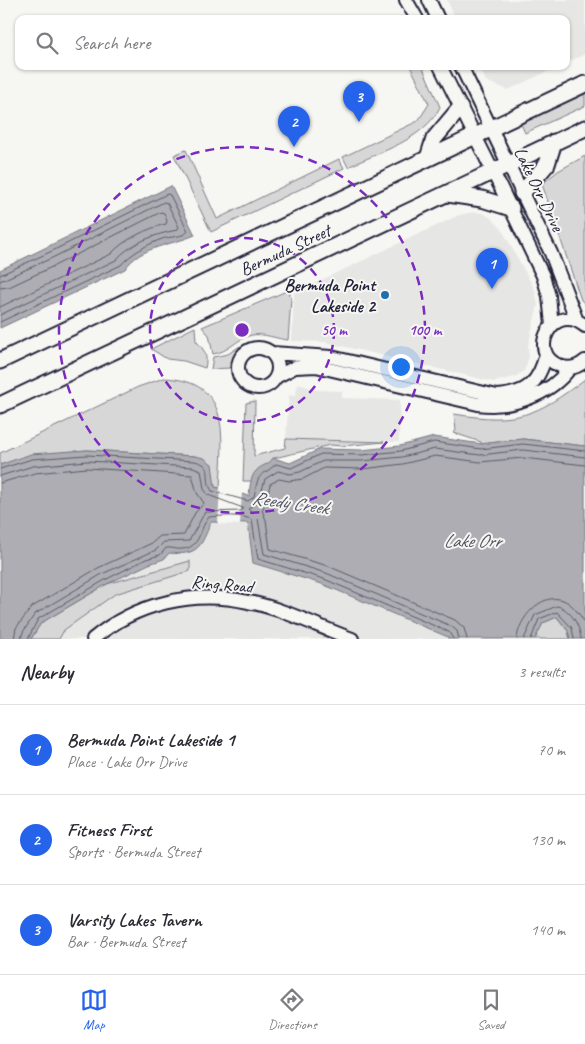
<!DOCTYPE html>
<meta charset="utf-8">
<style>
body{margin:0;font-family:Caveat,sans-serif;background:#f7f7f7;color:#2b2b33}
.you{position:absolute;left:400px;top:366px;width:18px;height:18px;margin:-12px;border:4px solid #fff;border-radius:50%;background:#1a73e8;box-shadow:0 0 0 8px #1a73e833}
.badge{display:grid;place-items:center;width:32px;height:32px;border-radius:50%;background:#2563eb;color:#fff;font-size:16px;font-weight:700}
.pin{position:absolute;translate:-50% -41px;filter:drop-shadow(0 1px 2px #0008)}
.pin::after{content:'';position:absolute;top:26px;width:18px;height:15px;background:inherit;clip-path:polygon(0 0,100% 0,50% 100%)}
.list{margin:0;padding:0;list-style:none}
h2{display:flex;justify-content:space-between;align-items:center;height:65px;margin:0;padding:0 20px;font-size:21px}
h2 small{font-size:16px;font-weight:400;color:#7c7c81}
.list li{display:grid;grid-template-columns:32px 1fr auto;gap:15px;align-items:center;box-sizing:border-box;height:90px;padding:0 20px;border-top:1px solid #e1e1e2}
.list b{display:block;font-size:19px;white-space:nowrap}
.list p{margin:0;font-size:16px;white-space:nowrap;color:#7c7c81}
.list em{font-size:16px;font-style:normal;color:#7c7c81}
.icon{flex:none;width:28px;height:28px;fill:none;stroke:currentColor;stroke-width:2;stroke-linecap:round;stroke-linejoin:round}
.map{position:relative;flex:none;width:585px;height:639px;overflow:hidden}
.search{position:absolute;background:#fff;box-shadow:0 1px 4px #0004;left:15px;right:15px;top:15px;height:55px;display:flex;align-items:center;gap:12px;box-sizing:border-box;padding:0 18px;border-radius:10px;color:#7c7c81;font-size:19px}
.sheet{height:335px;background:#fff}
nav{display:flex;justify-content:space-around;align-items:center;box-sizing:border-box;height:70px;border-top:1px solid #e1e1e2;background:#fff;font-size:14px;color:#7c7c81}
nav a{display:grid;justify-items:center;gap:2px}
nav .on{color:#2563eb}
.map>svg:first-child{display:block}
.built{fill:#e6e6e4}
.green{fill:#d7d7d7;stroke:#7c7c89}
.water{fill:#adadb3;stroke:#757583}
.pier{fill:#f6f6f2}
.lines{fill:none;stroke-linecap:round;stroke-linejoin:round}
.shore{stroke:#5a5a6b;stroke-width:1}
.minor-casing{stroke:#22223b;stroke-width:16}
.major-casing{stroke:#22223b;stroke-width:19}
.minor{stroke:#f6f6f2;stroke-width:12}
.major{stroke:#f6f6f2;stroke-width:15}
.ring{fill:none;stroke:#7b2cbf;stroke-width:2.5;stroke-dasharray:9 6}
.poi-dot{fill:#1f6fb2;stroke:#f6f6f2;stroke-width:2}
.labels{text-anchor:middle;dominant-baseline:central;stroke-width:4;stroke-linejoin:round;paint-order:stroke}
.street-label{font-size:18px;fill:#22223b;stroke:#f6f6f2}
.poi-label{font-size:18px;font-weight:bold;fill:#22223b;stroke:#f6f6f2;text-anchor:end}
.water-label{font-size:19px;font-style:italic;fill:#535365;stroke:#f6f6f2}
.centre{fill:#7b2cbf;stroke:#f6f6f2;stroke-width:2.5}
.ring-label{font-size:15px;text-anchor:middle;font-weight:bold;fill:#7b2cbf;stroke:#f6f6f2;stroke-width:4;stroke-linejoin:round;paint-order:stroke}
</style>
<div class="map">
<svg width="585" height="639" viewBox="0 0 585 639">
<rect width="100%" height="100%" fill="#f6f6f2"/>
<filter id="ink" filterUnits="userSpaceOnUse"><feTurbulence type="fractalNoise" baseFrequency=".02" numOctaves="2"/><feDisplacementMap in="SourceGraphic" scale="10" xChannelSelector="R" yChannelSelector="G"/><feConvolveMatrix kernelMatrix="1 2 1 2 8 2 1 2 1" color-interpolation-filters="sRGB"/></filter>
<g filter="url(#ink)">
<path class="built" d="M447,0h138v54l-19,9v-44h-110z
M479,66h80l-51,24 -22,-9z
M474,212l9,1 8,5 10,10 34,62 3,15 -10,41 1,11 -5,14 -9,6 -21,5 -169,-40 -33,-1 2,-48 165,-78z
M298,384l20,6 24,1v7l58,2 -1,42 -113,-3 3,-44 6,1z
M211,522l37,1 5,40 69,21 130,55h-421l10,-16 66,-39 42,-20 15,-4 4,-8 14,2 22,-14z"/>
<path class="green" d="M410,66h12l18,41c-16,33 -61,45 -92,60l-5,-10 75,-36 11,-17z
M585,94v12l-60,27 -4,-9 6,-4z
M186,150l31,69 122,-60 5,9 -133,64 -37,-77z
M585,156v148l-4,-4 -39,-116 16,-13z
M289,290l2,9 -3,41c-11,-1 -24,-7 -36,-5 -15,3 -23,17 -39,19l-4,-19 -7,-8z
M195,327l1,14c9,9 12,15 9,27l-21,-7 -17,-2 -16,-10z
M240,346l-10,22 -19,1 2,-12 15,-3z
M164,378c69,3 58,59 56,110l-5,-1 -20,-31 -108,-6 -56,5 -31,10v-12l138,-66z
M585,379v67l-62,-7 -42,5v-2l-27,-9 2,-3 -2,-16c63,10 81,3 131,-35z
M255,401l-1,55 31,-8 1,-9 98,3 -42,4 -12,-1 -56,13c-7,11 -16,8 -23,23h-8l3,-78z
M190,561v10l-75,23 -51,36 -5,9h-28l10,-16 66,-39z
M557,617l11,14 2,8h-35l8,-16z"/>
<path class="water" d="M171,186l24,49c-22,10 -55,11 -70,34l-125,59v-58z
M434,437l47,7 42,-5 62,7v193h-15l-2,-8 -11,-14 -14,6 -8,16h-87v-2l-126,-53 -69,-21 -5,-40 -37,-1c-10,25 -13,34 -42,31l-5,6 -15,5 -42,20 -66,39 -10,16h-31v-174l31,-11 56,-4 108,6 9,2 8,6 3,23 34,9c1,-8 1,-19 7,-25 5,-6 13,-6 17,-13l17,5 30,-14 41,1 39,-4z"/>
<path class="pier" d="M220,486l22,6 -2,33 -22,-1z"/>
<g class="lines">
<path class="shore" d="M0,275l50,-23 117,-58 3,1 18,36c-5,7 -18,5 -26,8 -14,5 -32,15 -41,26l-121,57
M0,281l52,-23 112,-56 3,1 12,24 -2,3c-21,4 -47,13 -61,30l-116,55
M0,288l9,-1 47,-22 105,-53 3,1 3,8 -1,3c-18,4 -43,16 -55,30l-111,53
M0,469l32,-10 55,-4 107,6c22,4 9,17 18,30l36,10 6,-4c5,-27 4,-17 22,-33l15,4 30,-14 41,1 39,-4 33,-9 47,7 42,-5 62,7
M0,476l33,-10 54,-5 106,6 8,3 3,19 4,6 35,13 -2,3 -36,1 -16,29 -25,1 -8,8 -54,24 -67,40 -12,18 -2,7
M0,483l35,-10 52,-5 105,7 5,18 7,10 -9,10 -11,22 -24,1 -8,7 -54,25 -66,39 -16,21 -2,11
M28,639l10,-20 67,-39 41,-21 14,-4 6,-7c6,-1 11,2 16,1 19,-1 17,-21 27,-32 11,-1 34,-3 43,3l6,39 66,20 125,53 4,7
M459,639l-2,-8 -6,-5 -125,-53 -62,-19 -6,-35 -10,-10 11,-8 6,-22 13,-8 12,3 10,-2 23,-11h39l40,-4 33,-8 45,6 43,-5 62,7
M467,639l-3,-11 -9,-8 -127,-54 -58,-17 -4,-29 -4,-10 5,-10 3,-16 9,-5 10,2 14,-2 21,-11 39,1 40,-5 32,-8 45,6 43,-4 62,7
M517,639c1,-20 24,-47 46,-39 9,3 17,15 22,23
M524,639l11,-24 22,-9c14,3 23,20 24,33
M531,639l8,-20 18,-7 15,16 2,11"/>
<defs>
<path id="minor" d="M406,0l11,19
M429,0l9,19
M440,66l60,120 43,90 6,20 3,29
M461,66l90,187 26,68
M585,326c-31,-26 -60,27 -25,40 9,4 18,1 25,-5
M238 368a20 20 0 1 1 40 0a20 20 0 1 1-40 0Z
M272,353l59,4 166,39c30,-2 42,-13 49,-42
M276,377l19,-10 21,-1 162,38c33,5 72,-9 92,-36
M93,639c43,-36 100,-49 155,-37 34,6 71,25 104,37"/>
<path id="major" d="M428,158l6,-19 26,-31
M522,193l25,-29 7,-22
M448,194l34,5 29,9
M0,361l585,-277
M0,405l585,-277"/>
</defs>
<use href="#minor" class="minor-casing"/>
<use href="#major" class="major-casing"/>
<use href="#minor" class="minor"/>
<use href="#major" class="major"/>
</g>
</g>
<g class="ring">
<circle cx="242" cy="330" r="92"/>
<circle cx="242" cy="330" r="183"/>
</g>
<circle class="poi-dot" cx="385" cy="295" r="5"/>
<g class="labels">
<g class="street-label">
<text transform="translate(539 189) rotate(64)">Lake Orr Drive</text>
<text transform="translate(285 250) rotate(-25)">Bermuda Street</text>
<text transform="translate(222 584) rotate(5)">Ring Road</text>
</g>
<g class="poi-label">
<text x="375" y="285">Bermuda Point<tspan x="375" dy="21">Lakeside 2</tspan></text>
</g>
<g class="water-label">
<text transform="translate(290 503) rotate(8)">Reedy Creek</text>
<text x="472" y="541">Lake Orr</text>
</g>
</g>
<circle cx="242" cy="330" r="8" class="centre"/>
<g class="ring-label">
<text x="334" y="335">50 m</text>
<text x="425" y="335">100 m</text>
</g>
</svg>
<div class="you"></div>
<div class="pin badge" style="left:492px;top:289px">1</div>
<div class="pin badge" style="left:294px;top:147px">2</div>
<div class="pin badge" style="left:359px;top:122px">3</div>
<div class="search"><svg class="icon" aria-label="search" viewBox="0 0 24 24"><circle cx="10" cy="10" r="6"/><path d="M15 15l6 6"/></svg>Search here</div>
</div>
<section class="sheet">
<h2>Nearby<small>3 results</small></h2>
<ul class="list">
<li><span class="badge">1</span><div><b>Bermuda Point Lakeside 1</b><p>Place · Lake Orr Drive</p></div><em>70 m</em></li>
<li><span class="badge">2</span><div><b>Fitness First</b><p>Sports · Bermuda Street</p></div><em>130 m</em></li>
<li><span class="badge">3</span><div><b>Varsity Lakes Tavern</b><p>Bar · Bermuda Street</p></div><em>140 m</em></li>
</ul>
</section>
<nav>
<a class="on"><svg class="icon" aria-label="map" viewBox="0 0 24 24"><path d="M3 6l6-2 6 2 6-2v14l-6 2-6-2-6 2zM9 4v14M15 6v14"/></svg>Map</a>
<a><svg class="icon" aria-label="directions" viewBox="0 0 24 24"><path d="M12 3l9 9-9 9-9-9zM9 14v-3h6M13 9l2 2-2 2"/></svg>Directions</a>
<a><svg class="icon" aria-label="saved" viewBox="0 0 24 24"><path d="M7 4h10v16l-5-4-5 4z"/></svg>Saved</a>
</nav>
